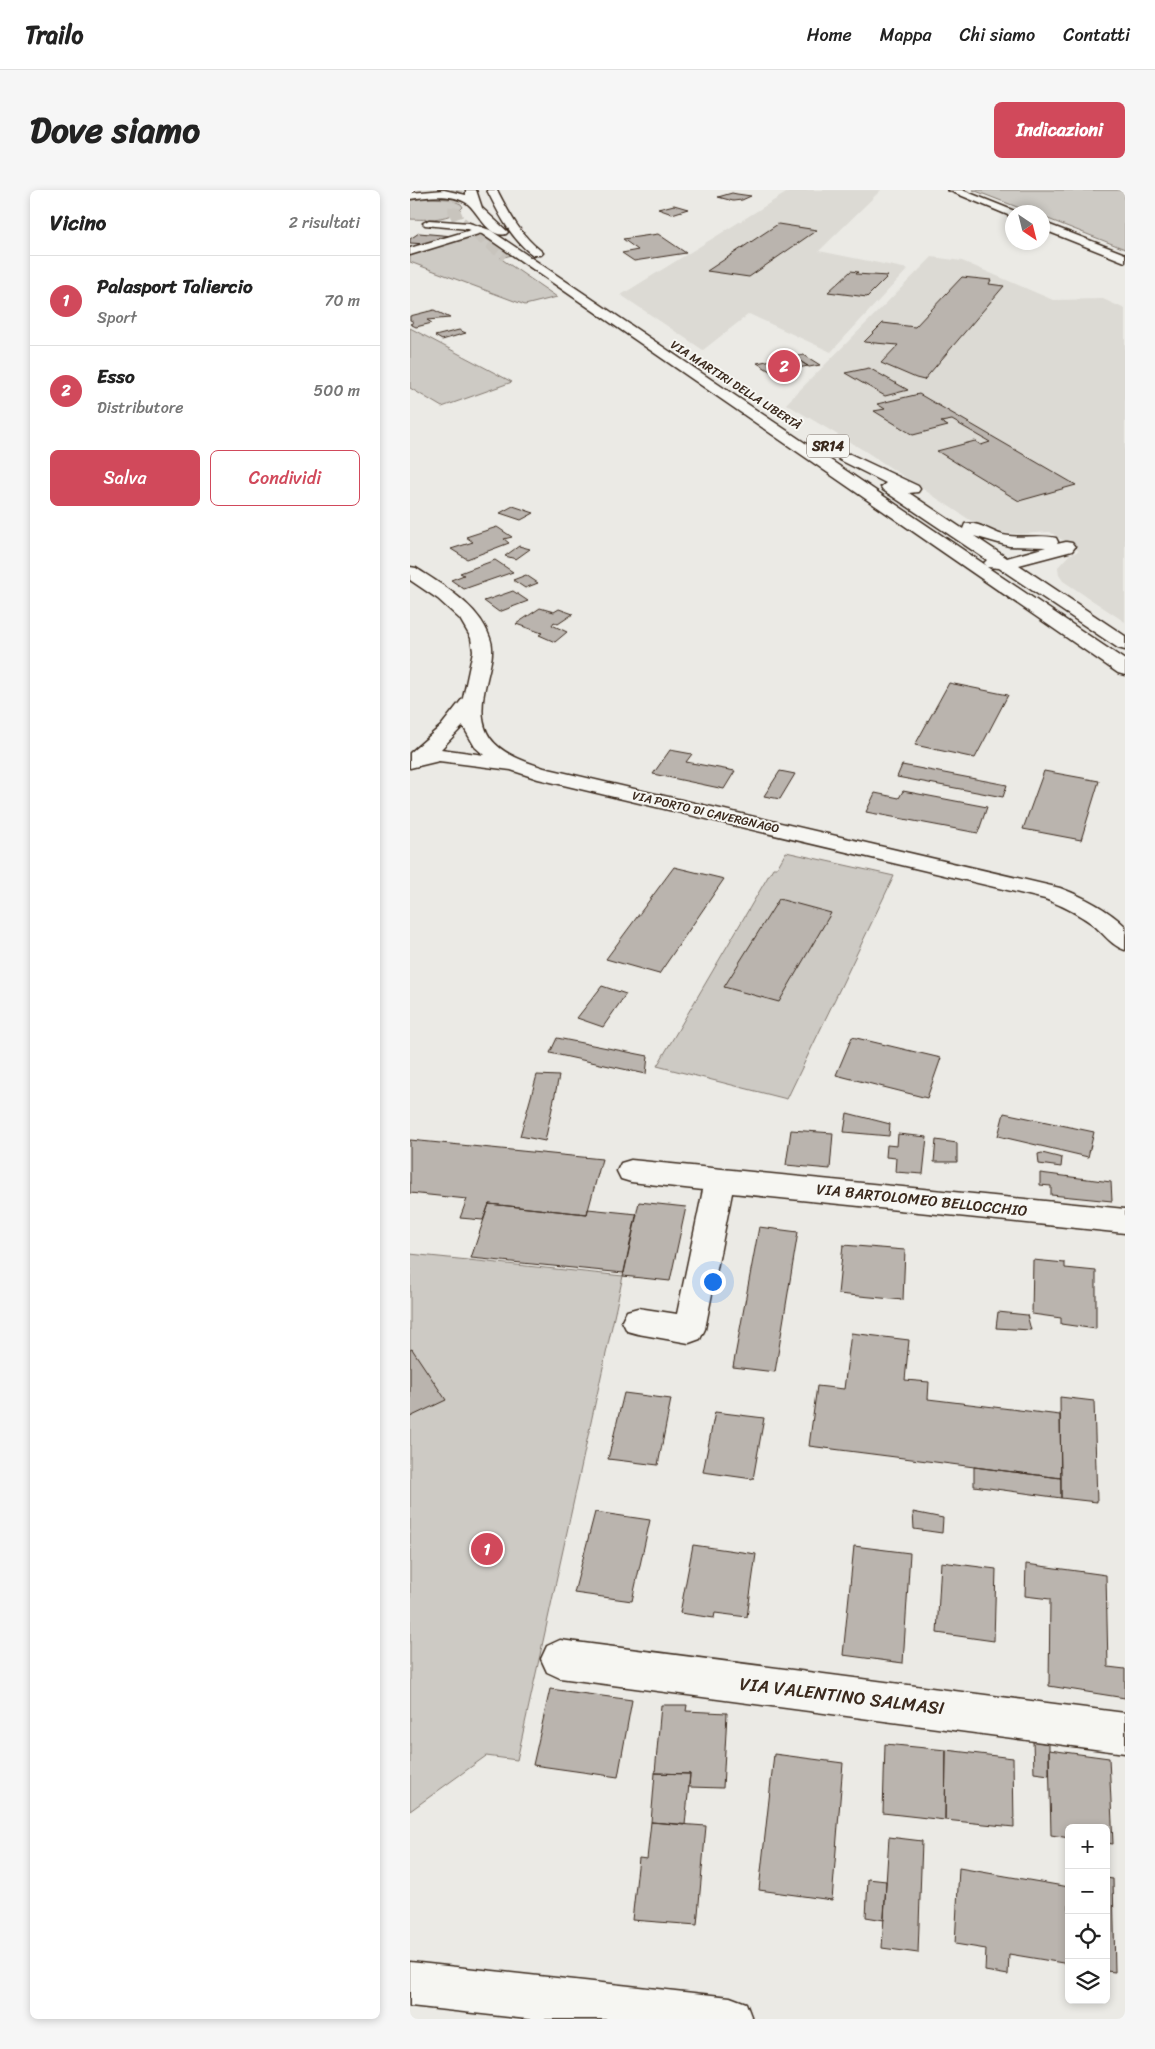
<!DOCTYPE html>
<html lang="it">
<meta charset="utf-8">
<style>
body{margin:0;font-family:Sriracha,sans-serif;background:#f6f6f6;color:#222}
.controls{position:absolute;right:15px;bottom:15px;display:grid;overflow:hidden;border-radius:8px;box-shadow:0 2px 8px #0003}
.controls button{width:45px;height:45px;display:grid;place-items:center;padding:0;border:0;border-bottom:1px solid #e0e0e0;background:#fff;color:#222;font:25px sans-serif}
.compass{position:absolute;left:595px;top:15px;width:45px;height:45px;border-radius:50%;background:#fff;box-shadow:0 2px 8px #0003;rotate:145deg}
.you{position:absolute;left:302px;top:1091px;width:18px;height:18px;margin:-12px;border:4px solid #fff;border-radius:50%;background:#1a73e8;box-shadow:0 0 0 8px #1a73e833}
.badge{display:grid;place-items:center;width:32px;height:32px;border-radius:50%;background:#d1495b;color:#fff;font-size:16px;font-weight:700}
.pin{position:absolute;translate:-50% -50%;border:2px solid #fff;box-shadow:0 1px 5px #0006}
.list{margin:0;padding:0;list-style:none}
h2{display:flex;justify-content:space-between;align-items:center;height:65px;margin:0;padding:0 20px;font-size:21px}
h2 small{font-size:16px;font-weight:400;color:#767676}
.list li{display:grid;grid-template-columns:32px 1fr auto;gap:15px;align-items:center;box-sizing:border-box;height:90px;padding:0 20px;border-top:1px solid #e0e0e0}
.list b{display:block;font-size:19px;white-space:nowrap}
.list p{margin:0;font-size:16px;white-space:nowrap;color:#767676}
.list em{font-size:16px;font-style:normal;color:#767676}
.actions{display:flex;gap:10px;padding:15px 20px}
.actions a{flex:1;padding:11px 0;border:1px solid #d1495b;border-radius:8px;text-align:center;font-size:18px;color:#d1495b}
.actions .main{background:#d1495b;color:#fff}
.icon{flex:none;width:28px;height:28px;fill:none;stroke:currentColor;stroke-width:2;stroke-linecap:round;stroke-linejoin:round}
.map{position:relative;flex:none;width:715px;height:1829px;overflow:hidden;border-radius:8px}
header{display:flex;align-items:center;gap:30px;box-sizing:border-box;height:70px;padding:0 25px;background:#fff;border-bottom:1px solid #e0e0e0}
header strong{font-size:24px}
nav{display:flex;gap:28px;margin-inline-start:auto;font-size:18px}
.intro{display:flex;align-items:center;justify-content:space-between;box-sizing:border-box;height:120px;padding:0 30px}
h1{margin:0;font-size:35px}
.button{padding:12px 22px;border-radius:8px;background:#d1495b;color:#fff;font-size:18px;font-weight:700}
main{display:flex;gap:30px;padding:0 30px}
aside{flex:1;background:#fff;border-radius:8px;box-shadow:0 2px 8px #0003}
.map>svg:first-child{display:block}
.built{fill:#dcdad4}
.green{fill:#cdcac4;stroke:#847a71}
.building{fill:#bab4ae;stroke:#3b2a1e}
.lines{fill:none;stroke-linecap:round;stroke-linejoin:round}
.major-tunnel{stroke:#c8c4bd;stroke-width:12;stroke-dasharray:12 5.5;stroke-linecap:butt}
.minor-casing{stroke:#3b2a1e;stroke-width:3}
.major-casing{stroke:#3b2a1e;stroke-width:3}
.minor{fill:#f6f6f2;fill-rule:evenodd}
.major{fill:#f6f6f2;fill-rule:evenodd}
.labels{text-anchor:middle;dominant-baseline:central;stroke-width:4;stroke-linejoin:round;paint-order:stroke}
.far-street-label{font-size:12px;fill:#3b2a1e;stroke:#f6f6f2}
.shield{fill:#f6f6f2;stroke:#73675e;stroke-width:1}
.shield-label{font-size:14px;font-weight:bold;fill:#3b2a1e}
.street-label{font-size:15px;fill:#3b2a1e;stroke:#f6f6f2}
.near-street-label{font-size:18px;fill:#3b2a1e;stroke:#f6f6f2}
</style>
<header>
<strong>Trailo</strong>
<nav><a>Home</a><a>Mappa</a><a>Chi siamo</a><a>Contatti</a></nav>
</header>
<div class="intro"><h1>Dove siamo</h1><a class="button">Indicazioni</a></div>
<main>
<aside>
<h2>Vicino<small>2 risultati</small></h2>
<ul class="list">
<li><span class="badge">1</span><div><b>Palasport Taliercio</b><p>Sport</p></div><em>70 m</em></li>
<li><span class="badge">2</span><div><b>Esso</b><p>Distributore</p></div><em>500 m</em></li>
</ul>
<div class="actions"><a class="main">Salva</a><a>Condividi</a></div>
</aside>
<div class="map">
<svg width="715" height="1829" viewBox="0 0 715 1829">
<rect width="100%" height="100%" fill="#ebeae5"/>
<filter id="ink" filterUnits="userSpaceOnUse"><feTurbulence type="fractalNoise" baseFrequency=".02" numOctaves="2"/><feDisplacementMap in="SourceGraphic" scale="10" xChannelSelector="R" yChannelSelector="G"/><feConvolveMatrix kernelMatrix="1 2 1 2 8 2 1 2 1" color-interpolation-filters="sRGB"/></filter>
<g filter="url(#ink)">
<path class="built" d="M381,0h90l-62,61 89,18 -77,83 -82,-38 -46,36 -82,-55z
M522,67l30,4 91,39 50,-1 22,10v313l-62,-41 -4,-6 -1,-8 11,-12 10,-4 -29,-19 -29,2 -15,-1 -27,-7 -114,-75 -79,-47z"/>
<path class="green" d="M563,0h152v59l-82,-32 -1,-5h-12z
M20,8l19,1 12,5 2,3c-11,13 -37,13 -53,12v-19z
M68,43l34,22 -12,3 57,39 -32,8 -115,-43v-9z
M0,139v-1l102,54 -70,25 -32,-19z
M376,662l108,24 -107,223 -130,-33 116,-198h4z
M0,1064l213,22 -106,484 -31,-4 -76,55z"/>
<path class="building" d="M322,3l5,1 14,2 -9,4 -9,1 -15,-4z
M264,15l14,4 -16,5 -14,-5z
M368,34l39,6 -68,47 -42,-6z
M9,43l34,3 -27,8 -16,-1v-4z
M248,44l28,19 -52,8 -12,-8 16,-3 -15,-11z
M441,81l7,1 -2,2 32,2 -21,21 -39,-5z
M552,87l29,3 -2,4 15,2 -80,94 -8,-2 -35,-15 17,-18 -34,-3 19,-19 32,4z
M24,120l16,8 -23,2 5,3 -16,4 -6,-3 4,-2 -4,-2v-4z
M49,140l7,3 -24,7 -7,-4z
M394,165l16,10 -11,2 -15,-10z
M381,166l17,10 -35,7 -16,-10z
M459,178l39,22 -23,6 -40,-23z
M509,204l157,91 -57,16 -82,-50 38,-10 6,4 9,-3 -38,-22 -11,2 7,4 -35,9 -39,-24 11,-2 -8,-5z
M103,316l21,7 -13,7 -21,-7z
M87,337l15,10 -8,2 5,4 -42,16 -16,-10 22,-7 -7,-5z
M109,356l11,3 -14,10 -11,-3z
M85,370l18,12 -49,17 -13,-9 13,-5 -4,-2z
M116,385l12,8 -13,5 -12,-8z
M103,401l15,10 -29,11 -15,-11z
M130,418l14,4 5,-3 14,5 -15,10 -4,-2 -2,3 15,7 -12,10 -16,-7 3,-2 -26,-9z
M539,493l59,12 -33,63 -60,-13z
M260,560l22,4 -6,8 49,9 -11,18 -71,-15z
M492,575l105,20 -4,12 -106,-20z
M370,581l15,3 -15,25 -16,-3z
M634,581l55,10 -18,59 -58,-11z
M493,601l84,16 -9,26 -112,-21 9,-19 24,5z
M264,677l50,12 -65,95 -53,-15z
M369,709l52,14 -52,89 -55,-15z
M192,796l24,8 -23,33 -26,-9z
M442,847l89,21 -14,40 -91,-23z
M147,848l91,18 -2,18 -96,-21z
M127,885l22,1 -14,65 -25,-5z
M437,923l43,11 -1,12 -45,-4z
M594,923l90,19 -6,25 -90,-21z
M381,940l42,3 -3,36 -44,-4z
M488,944l29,3 -4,37 -28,-2 1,-14 -10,-1 1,-12 10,1z
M0,950l192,19 -15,55 -98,-10 -6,16 -23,-2 7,-19 -57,-6z
M526,950l21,3v19h-23z
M632,963l20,5 -1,9 -22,-3 -1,-10z
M630,983l71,9 1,19 -61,-6v-9l-11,-1z
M229,1012l47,5 -16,74 -47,-5z
M79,1014l98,10 1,-5 49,5 -13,59 -153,-15z
M349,1037l39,5 -23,140 -42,-5z
M433,1055l62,5 -2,50 -65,-6z
M623,1070l32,3v5l31,3v58l-35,-5v-6l-29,-4z
M588,1122l29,3 4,15 -35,-2z
M441,1143l58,7 -4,40 24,2 -1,17 132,16 1,63 -252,-32 8,-60 27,3z
M2,1159l34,51 -36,17v-67z
M214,1203l47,6 -13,66 -50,-6z
M650,1207l34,4 3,101 -36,-4z
M305,1222l49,6 -11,61 -50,-7z
M564,1277l87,11v20l-87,-12z
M185,1322l55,8 -18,81 -58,-8z
M503,1322l30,6 -1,15 -28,-4z
M283,1355l63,9 -9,63 -32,-4 -1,5 -34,-5z
M444,1356l56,7 -7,110 -60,-8z
M531,1372l55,7 -2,72 -57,-8z
M616,1374l80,11 2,92 17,2v29l-76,-12 1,-87 -25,-3z
M140,1499l82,11 -14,77 -85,-12z
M251,1515h26l-1,6 41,2 -4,75 -34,-1 1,-13 -35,-1z
M623,1551l16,3v31l-15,-2z
M475,1554l61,6 -1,70 -62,-7z
M536,1560l67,8 1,69 -69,-7z
M639,1560l60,8 4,86 -7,-1v-15h-37v10l-18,-3z
M364,1564l69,9 -11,137 -73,-10z
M245,1583l35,1 -5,51 -34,-3z
M241,1632l55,4 -9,99 -65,-5 7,-62 8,1z
M479,1647l33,4 -4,112 -36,-5z
M549,1678l110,19v77l-60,-10 -1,21 -23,-4 1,-22 -31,-5z
M696,1688l7,1 2,93 -9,-1z
M458,1689l18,2 -2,39 -18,-3z"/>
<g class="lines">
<path class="major-tunnel" d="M47,0l-3,20 4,10 48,36"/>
<defs>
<path id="minor" d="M538,0h14l55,22h-5v4l-4,-1z
M632,32l83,32v8l-83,-33z
M71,37l6,3 -2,2 -75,23v-7z
M0,377l6,1c27,18 63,37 74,70 5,13 0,27 -3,41 -14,56 4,72 57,89l516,120c24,9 46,20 65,38v24c-14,-4 -22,-18 -34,-27 -14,-10 -30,-18 -46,-24l-507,-120 -27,-9 -72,-9 -29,7v-15l31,-27 22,-28 10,-47 -2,-13 -11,-19 -22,-20 -28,-19zM53,536l12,21 9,8 -43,-6z
M221,970l494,49v24l-393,-40 -27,136 -5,10 -11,4 -51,-9 -11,-3 -5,-10 5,-10 11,-3 39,6 26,-124 -72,-8 -10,-3 -4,-8 4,-8z
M150,1450l565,73v40l-565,-75 -13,-6 -6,-13 6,-13z
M0,1772l320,35 16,6 6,16h-224l-118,-13z"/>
<path id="major" d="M34,0l22,5v-5h10l6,18 26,24 -2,2c-19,5 -29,-26 -41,-32 -16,-9 -38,-5 -55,-3v-6z
M77,0h10c12,23 23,45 44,61l2,2 -2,2h-8c-22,-16 -34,-41 -46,-65z
M19,30l40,3 21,7 497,336 -3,-3 3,-3 -104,-70 -2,-3 5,-4 -46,-23 -3,-3 3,-3h10l68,32 2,3 -2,3 -9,1 54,36 2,-5c13,-3 26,8 38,11 18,4 36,-1 53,3l2,4 -1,2 9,-2 6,1 3,4 -3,4 -53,14 106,71v14l-7,-2 -119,-80 -12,-1 138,93v15l-7,-2 -636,-439 -14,-5 -43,-4 -2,-2zM564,346l35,10 37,1 -39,11z"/>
</defs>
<use href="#minor" class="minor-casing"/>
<use href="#major" class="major-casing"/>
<use href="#minor" class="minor"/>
<use href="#major" class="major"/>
</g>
</g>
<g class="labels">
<g class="far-street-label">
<text transform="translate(326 195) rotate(33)">VIA MARTIRI DELLA LIBERTÀ</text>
<text transform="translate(296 622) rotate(13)">VIA PORTO DI CAVERGNAGO</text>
</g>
<rect class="shield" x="397" y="244.5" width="42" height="23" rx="4"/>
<g class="shield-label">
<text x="418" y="256">SR14</text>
</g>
<g class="street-label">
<text transform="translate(512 1010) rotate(6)">VIA BARTOLOMEO BELLOCCHIO</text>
</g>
<g class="near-street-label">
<text transform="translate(432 1506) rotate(7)">VIA VALENTINO SALMASI</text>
</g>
</g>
</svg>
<div class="controls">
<button>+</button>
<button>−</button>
<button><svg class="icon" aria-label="locate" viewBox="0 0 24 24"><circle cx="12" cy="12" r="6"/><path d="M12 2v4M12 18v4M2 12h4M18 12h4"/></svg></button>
<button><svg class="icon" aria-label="layers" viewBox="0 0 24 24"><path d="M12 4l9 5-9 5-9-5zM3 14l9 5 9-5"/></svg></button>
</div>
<svg class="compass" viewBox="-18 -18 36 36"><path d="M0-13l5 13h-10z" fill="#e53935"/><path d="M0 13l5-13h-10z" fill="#767676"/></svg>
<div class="you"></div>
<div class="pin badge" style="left:77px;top:1359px">1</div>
<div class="pin badge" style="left:374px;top:176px">2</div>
</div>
</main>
